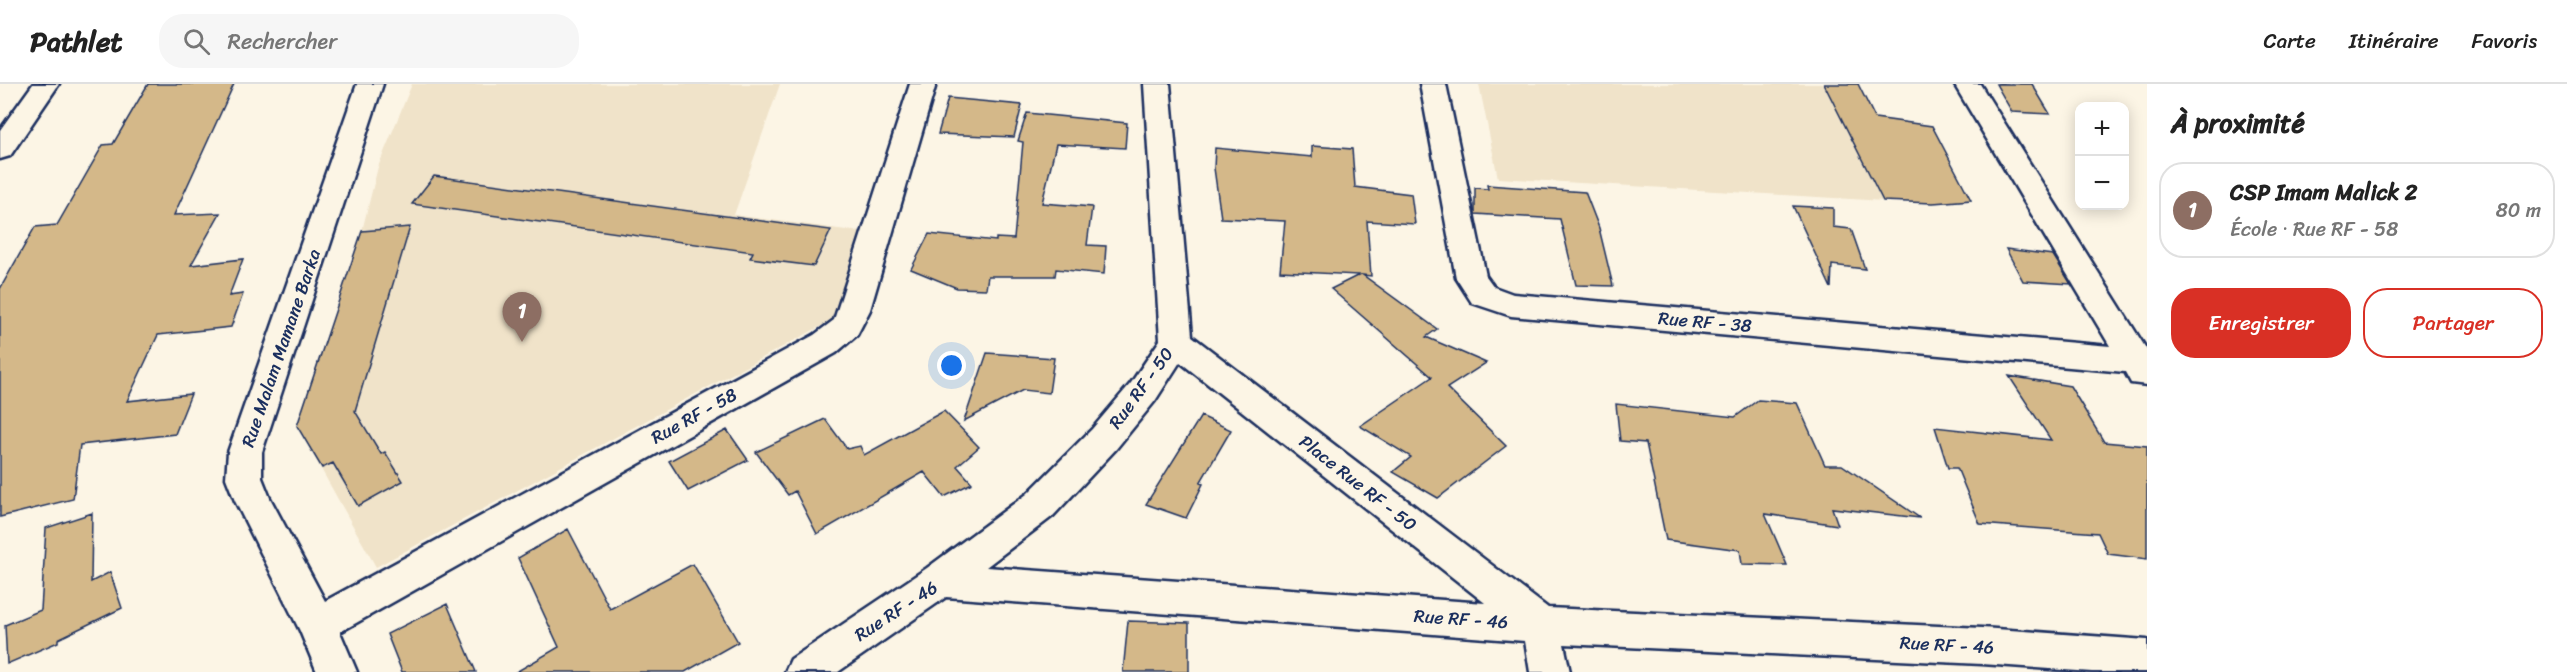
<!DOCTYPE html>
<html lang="fr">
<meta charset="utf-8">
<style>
body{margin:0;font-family:Sriracha,sans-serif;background:#f6f6f6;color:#222}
.controls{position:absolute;right:18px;top:18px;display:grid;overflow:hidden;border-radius:12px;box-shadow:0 3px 15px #0003}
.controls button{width:54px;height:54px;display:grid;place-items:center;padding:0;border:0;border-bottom:2px solid #e0e0e0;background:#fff;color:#222;font:30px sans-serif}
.you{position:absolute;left:952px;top:282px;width:21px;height:21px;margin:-15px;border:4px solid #fff;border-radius:50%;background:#1a73e8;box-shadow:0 0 0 9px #1a73e833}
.badge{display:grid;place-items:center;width:39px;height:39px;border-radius:50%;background:#d93025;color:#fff;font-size:20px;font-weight:700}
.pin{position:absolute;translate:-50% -50px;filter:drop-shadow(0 2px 3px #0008)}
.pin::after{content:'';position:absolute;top:32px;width:21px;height:18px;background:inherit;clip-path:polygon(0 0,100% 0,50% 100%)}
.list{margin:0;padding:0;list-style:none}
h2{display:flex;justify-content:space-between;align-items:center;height:78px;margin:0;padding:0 24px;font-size:26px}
h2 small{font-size:20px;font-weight:400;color:#767676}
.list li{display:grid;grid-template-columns:39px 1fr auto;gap:18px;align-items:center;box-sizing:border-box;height:96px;margin:0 12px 12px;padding:0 12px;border:2px solid #e0e0e0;border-radius:24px}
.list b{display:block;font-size:22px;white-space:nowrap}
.list p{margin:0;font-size:20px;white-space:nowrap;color:#767676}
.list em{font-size:20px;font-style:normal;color:#767676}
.actions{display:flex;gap:12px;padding:18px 24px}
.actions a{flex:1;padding:14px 0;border:2px solid #d93025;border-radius:24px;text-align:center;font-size:21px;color:#d93025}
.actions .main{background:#d93025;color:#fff}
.icon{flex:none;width:33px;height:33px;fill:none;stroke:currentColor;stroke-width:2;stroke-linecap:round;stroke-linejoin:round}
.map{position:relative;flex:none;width:2147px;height:588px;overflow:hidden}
header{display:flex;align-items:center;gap:36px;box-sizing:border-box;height:84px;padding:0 30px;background:#fff;border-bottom:2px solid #e0e0e0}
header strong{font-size:28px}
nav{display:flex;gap:33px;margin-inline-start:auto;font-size:21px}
.search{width:420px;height:54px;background:#f6f6f6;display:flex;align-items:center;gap:15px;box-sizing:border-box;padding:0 21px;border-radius:24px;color:#767676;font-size:22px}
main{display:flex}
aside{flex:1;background:#fff}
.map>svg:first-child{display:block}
.built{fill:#f0e3c9}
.building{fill:#d4b889;stroke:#1b2f5e;stroke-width:1.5}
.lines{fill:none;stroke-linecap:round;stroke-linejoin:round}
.minor-casing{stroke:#1b2f5e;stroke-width:5}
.minor{fill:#fcf5e5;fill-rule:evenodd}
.labels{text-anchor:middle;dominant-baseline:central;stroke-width:6;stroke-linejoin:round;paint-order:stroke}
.street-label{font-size:18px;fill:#1b2f5e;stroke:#fcf5e5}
</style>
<header>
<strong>Pathlet</strong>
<div class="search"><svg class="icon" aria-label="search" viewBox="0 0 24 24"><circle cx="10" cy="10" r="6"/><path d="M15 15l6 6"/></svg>Rechercher</div>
<nav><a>Carte</a><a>Itinéraire</a><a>Favoris</a></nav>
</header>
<main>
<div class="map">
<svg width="2147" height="588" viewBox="0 0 2147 588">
<rect width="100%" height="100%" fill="#fcf5e5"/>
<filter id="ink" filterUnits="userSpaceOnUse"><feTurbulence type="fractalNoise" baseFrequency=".0167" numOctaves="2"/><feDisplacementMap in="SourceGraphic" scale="12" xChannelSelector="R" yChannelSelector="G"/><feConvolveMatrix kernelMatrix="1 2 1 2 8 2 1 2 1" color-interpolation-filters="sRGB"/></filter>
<g filter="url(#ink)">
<path class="built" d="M412,0h368l-46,131 127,17 -27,87 -458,248 -79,-141 65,-195 16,-64z
M1479,0h346l59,117 -386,-23z"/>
<path class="building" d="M148,0h86l-60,131 46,-2 -29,52 52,-6 -14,37 14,-2 -12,33 -73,8 -31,66 64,-7 -16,40 -95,11 -7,54 -73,18v-228l35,-62 22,-2 46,-80 10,-1z
M1824,0h34l17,34 57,8 39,74 -38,3 -50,-2z
M1996,0h36l18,30 -38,-2z
M948,14l74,7 -8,32 -76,-3z
M1027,29l100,10 -2,25 -69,-4 -14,59 50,4 -5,38 19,1 -2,28 -48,-5 -1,7h-67l-2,13 -29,-1 -46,-19 18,-35 67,7v-3l18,1 9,-97 -5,-1z
M1312,62l40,3 3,38 56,7 4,30 -48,-3 4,55 -8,-1 74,54 -11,8 60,26 -39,25 59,58 -68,52 -45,-26 18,-15 -51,-31 72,-49 -101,-88 28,-14 -79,-4 5,-50 -64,-3 -7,-50 1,-20 97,9z
M434,92l357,49 40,5 -17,36 -64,-8 3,-6 -341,-48z
M1487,101l98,7 14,36 14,58 -37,-1 -16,-66 -85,-5v-26l13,1z
M1793,122l40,2v19l18,2 14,40 -33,-4 -1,23z
M410,143l-55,184 26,43 4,-2 18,29 -45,25 -25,-43 -11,5 -25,-42 65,-195z
M2006,165l47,6 18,29 -48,-3z
M987,269l67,5 -5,35 -26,-3 -59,31z
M2009,292l61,10 34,56 43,4v113l-39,-5 -10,-21 -118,-9 -23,-56h-9l-13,-41 116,13z
M1758,316l39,3 28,62h17l78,53 -88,-10 6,17 -73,-11 22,51 -45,-1 -2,-14 -74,-10 -20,-97 -26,-2 -4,-37 119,13z
M944,327l35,36 -22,19 15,17 -28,14 -20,-25 -107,62 -22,-43 -7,4 -32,-43 69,-33 22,30 13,-3 4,9z
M1201,332l30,14 -31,53 3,1 -17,34 -40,-14z
M727,346l21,30 -60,31 -19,-30z
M92,429l-1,69 19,-10 12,36 -64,31v3l-51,22 -2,-39 36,-15 5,-82z
M568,445l42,80 83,-45 45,78 -53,30h-169l43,-25 -41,-89z
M447,520l29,68h-74l-15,-38z
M1128,537l61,2v49h-66z"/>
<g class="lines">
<defs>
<path id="minor" d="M33,0h26l-49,72 -10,3v-29z
M357,0h26l-121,368v26l8,20 55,103 489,-266 20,-15 76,-236h26l-66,226 -13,25 -21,18 -496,279 17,40h-40l-17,-41 -65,-130 -9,-23 2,-26z
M1144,0h26l22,252 356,272 434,20 165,12v32h-55l-110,-8 -418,-20 6,28h-40l-5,-31 -579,-44 -108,75h-53l6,-13 136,-91 100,-74 65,-65 39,-46 29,-43zM1180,278l305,241 -499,-36 67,-51 63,-67 39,-48z
M1420,0h26l40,192 8,11 19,7 597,52 -156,-262h26l167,266v35l-16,-2 -6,-11 -614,-56 -39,-13 -16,-25z"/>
</defs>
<use href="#minor" class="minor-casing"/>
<use href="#minor" class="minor"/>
</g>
</g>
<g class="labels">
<g class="street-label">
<text transform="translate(1705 238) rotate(5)">Rue RF - 38</text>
<text transform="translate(281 264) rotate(-71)">Rue Malam Mamane Barka</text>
<text transform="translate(1141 304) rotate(-54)">Rue RF - 50</text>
<text transform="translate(694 332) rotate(-29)">Rue RF - 58</text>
<text transform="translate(1358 399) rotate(38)">Place Rue RF - 50</text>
<text transform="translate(896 527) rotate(-33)">Rue RF - 46</text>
<text transform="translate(1461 535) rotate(4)">Rue RF - 46</text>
<text transform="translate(1947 561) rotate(3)">Rue RF - 46</text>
</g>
</g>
</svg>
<div class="controls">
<button>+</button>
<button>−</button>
</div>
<div class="you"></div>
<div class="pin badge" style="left:522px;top:258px;background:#8d6e63">1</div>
</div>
<aside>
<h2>À proximité<small></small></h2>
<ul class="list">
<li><span class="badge" style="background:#8d6e63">1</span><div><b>CSP Imam Malick 2</b><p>École · Rue RF - 58</p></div><em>80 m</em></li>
</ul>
<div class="actions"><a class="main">Enregistrer</a><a>Partager</a></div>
</aside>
</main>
